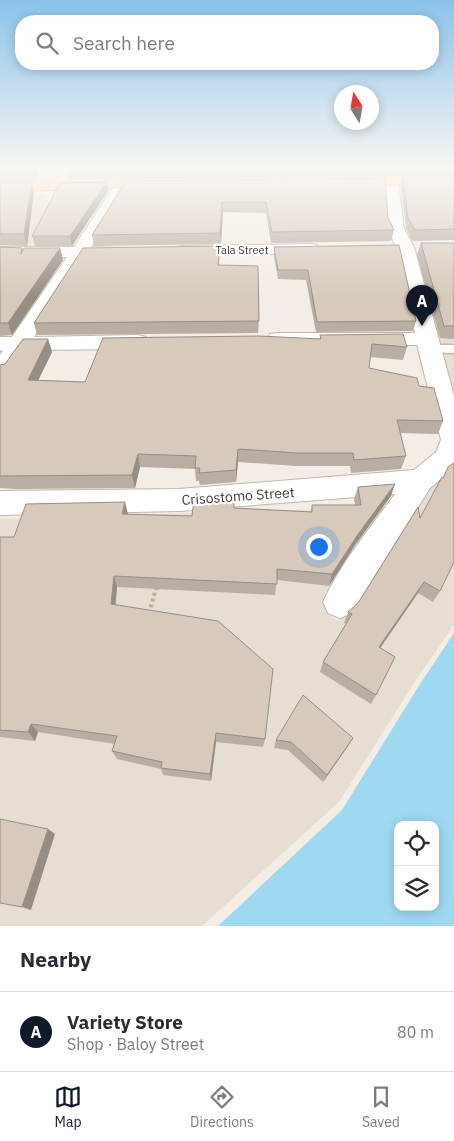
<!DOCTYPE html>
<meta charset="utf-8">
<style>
body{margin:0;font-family:"IBM Plex Sans",sans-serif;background:#f7f7f7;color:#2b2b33}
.controls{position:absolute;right:15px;bottom:15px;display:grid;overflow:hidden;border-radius:10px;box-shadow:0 2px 12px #0003}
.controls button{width:45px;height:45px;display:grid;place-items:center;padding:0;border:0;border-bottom:1px solid #e1e1e2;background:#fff;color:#2b2b33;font:25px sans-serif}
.compass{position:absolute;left:334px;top:85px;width:45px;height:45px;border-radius:50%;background:#fff;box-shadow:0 2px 12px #0003;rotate:349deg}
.you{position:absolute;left:318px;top:546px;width:18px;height:18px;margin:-12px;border:4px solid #fff;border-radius:50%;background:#1a73e8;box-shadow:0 0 0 8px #1a73e833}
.badge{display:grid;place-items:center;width:32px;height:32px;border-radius:50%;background:#111827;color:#fff;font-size:16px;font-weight:700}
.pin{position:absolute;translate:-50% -41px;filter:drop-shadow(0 1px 2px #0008)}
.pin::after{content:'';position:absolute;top:26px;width:18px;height:15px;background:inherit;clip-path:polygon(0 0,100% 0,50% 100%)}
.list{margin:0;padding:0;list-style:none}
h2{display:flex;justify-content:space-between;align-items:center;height:65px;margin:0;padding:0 20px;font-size:21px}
h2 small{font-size:16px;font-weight:400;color:#7c7c81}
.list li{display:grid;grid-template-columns:32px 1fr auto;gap:15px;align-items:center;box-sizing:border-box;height:80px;padding:0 20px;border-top:1px solid #e1e1e2}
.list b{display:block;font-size:19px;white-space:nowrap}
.list p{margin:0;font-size:16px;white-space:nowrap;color:#7c7c81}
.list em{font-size:16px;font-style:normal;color:#7c7c81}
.icon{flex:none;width:28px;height:28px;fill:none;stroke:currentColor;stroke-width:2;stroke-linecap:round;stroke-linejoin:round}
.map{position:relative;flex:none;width:454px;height:926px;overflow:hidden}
.search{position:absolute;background:#fff;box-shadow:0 2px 12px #0003;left:15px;right:15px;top:15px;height:55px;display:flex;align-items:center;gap:12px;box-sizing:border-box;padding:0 18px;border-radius:20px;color:#7c7c81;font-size:19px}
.sheet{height:145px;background:#fff}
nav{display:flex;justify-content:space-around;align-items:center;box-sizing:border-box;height:70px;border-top:1px solid #e1e1e2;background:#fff;font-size:14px;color:#7c7c81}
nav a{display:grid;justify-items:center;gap:2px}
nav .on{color:#111827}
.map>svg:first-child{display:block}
.residential{fill:#e7ded3}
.water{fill:#9fd9f1;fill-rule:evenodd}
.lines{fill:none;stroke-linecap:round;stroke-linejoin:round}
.lane-casing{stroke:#c1b6aa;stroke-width:3}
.street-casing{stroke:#c1b6aa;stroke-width:2}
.primary-casing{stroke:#e5ae60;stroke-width:2}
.path{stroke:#c0ad98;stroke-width:4;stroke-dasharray:3 3;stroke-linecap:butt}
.lane{fill:#fff;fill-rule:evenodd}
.street{fill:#fff;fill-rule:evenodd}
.primary{fill:#ffd391;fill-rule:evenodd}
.wall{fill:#b9aea3}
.shaded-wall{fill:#968d84}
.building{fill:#d7cabd;stroke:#968d84}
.labels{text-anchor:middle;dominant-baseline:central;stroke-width:4.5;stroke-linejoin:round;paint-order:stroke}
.far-street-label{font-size:11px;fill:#453c34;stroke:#fff}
.street-label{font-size:14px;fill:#453c34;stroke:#fff}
</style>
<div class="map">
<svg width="454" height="926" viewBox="0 0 454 926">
<rect width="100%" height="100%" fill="#f3ede5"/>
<path class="residential" d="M0,193l48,1 -4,6h11l12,7 -20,41h-47z
M392,251h62v374l-38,55 -77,122 -137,124h-202v-407l390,-12 -65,104 12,10 25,-36 81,-145 -22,-96z"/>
<path class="water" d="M454,633v293h-236l124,-116 78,-126zM398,825h37v82h-37z"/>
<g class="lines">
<defs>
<path id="lane" d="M429,345h25v8l-29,-1 -2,-3z"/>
<path id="street" d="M391,178l7,4 6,47 10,18 40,149v72l-24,20 -78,125 -12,5 -12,-5 -5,-11c18,-39 47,-74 72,-108l-216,17 -179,4v-24l179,-2 235,-19 22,-18 5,-12 -24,-95h-139l-8,-1 -3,-5 3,-5 8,-1h137l-19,-86 -8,-18 -4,-47z
M121,182l5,1 2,3 -37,61 31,1 3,4 -3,4 -37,1 -51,80 104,-2 8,2 3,5 -3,5 -8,2 -113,1 -17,26 -8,2v-23l3,-5 -3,1v-14h12l55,-80h-67v-10h74l42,-64z
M311,244l6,1 3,4 -3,4 -136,3 -6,-1 -3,-4 3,-4 6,-1z"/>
<path id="primary" d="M454,177v8l-106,1 -7,-4 7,-4z
M160,181l5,1 2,3 -2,3 -165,3v-8z"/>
</defs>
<use href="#lane" class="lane-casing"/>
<use href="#street" class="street-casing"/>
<use href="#primary" class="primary-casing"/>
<path class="path" d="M149,613l8,-28"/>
<use href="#lane" class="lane"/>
<use href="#street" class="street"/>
<use href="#primary" class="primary"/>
</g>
<path class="wall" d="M0,169h38l-2,12h-36z
M67,169h387v7l-386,4 -2,-10z
M403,177h51v63l-42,1 -6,-13 -5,-40z
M126,181l262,37 6,12 -3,11 -120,2 -5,-30 -43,-1 -2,32 -127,2 -2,-11z
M0,182h32l2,10 -7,54 -27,-1z
M107,182l1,9 -36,55h-37l-3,-10z
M421,243h33v96l-14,-1 -23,-83z
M220,246l-1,19 40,56 -1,12 -221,2 -3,-12z
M0,247l22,1 1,2 37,-2 3,12 -51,75 -12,1z
M274,247l142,74 -3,10 -97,1 -10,-52 -28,-1 -4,-22z
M320,335l87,12 -4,13 -33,-3 -1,11 50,18 24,35 -5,13 -38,-1 6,23 -5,13 -50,4 -1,-7h-54l-58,-4 -2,20 -36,3 -1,-4h-3l-1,-12 -55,-2 -5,21 -120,1 -15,-1v-123l5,-1 43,-25 4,13 -14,28 47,2 235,-43z
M358,487l33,9 -36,49 -26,41 -52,-6 -2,15 -158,-8 -1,18 149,134 -2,8 -47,-5 -5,39 -48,-6 -2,-6 -44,-10 -5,-8 3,-7 -77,-12 -3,9 -35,-4v-200h14l114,-22 64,1 42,-20v12l77,4 1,-7h43l-1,-6z
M418,507l22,84 -7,11 -15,-9 -38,55 -4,47 -5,9 -51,-32 3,-10 23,-38 -2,-1 4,-11 10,-9z
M353,738l-5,8 -25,36 -35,-32 -14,-2 2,-8z"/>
<path class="shaded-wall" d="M34,169h4l-2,12 -2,-11z
M32,182l2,10 -7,54 -3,-12z
M107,182l1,9 -36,55 -2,-10z
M222,202l1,10 -2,32 -1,-11z
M60,248l3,12 -51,75 -4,-12z
M48,339l4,13 -20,41 -4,-13z
M238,449v13l-2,20v-12z
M138,454l2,13 -5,21 -3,-13z
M395,484l-4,12 -36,49 -26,41 3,-12 27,-41z
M125,502l3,12 -3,13 -3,-13z
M114,576l3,11 -3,28 -3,-11z
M424,582l-6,11 -44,64 5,-10z
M31,724l7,8 -3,9 -7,-9z
M216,733v9l-5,39 -1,-7z
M353,738l-5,8 -25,36 4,-7z
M48,829l7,5 -24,76 -9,-3z"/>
<path class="building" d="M0,169h34v1l-34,1z
M67,169h151l-152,1z
M403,177h51v52l-39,1 -7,-12z
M385,178l3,40 6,12 -122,2 -6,-30h-44l-2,31 -128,2 34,-54z
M0,182h32l-8,52h-24z
M107,182l-37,54h-38l28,-53z
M421,243h33v83h-10z
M399,245l17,76 -99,1 -9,-52h-30l-4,-23z
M220,246l-2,19 40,1 1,55 -225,2 49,-75z
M0,247l22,1 -1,6 3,-6h36l-52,75h-8z
M403,334l4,13 -35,-3 -3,24 48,10 2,8 15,2 9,33 -46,-1 9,36 -52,4 -1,-7h-55l-60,-4 -2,21 -37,3 1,-5h-5l1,-12 -58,-2 -6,21 -132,1v-111l5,-1 18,-25h25l-20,41 57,2 18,-44 156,-2 62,3 -1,-4z
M454,463v99l-14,29 -16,-9 -45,65 16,10 -19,38 -53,-33 29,-48 -4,-2 10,-9 60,-96 2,11 22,-41 1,1 5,-11z
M395,484l-36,49 -27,41 -55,-5v15l-163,-8 -3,28 107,17 55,48 -8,70 -49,-6 -6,41 -49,-6 1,-6 -50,-11 5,-15 -86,-12 -3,8 -28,-2v-193h14l12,-33 99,-2 -3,12 70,2 2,-17 40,-3v12l78,4v-7h49l-3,-18z
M303,695l50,43 -26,37 -36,-33 -15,-2z
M0,819l48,10 -26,78 -22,-4z"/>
<linearGradient id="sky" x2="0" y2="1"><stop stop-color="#8bc3ec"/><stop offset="0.57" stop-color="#faf7f3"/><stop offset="1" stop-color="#faf7f3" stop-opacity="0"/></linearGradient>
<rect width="454" height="298" fill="url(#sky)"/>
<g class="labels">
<g class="far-street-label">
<text x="242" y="250">Tala Street</text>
</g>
<g class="street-label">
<text transform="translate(238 496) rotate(-4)">Crisostomo Street</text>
</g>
</g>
</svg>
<div class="controls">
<button><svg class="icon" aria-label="locate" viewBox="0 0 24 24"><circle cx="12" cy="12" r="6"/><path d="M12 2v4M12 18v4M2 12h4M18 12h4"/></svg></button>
<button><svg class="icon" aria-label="layers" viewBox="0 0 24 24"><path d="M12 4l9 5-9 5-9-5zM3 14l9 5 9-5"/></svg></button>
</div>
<svg class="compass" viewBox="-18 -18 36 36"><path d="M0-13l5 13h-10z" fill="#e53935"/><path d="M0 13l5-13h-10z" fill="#7c7c81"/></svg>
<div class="you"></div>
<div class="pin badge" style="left:422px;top:326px">A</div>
<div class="search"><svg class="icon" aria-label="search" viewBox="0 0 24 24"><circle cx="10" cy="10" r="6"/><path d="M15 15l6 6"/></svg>Search here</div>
</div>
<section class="sheet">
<h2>Nearby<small></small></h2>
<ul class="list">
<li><span class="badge">A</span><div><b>Variety Store</b><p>Shop · Baloy Street</p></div><em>80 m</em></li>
</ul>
</section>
<nav>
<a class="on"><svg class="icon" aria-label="map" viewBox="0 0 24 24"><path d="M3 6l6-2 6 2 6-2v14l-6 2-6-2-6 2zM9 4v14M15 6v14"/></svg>Map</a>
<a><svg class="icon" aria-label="directions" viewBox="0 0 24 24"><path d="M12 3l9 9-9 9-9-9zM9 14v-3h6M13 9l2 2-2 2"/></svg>Directions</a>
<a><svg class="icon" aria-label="saved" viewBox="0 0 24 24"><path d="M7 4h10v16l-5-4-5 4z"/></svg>Saved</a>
</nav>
